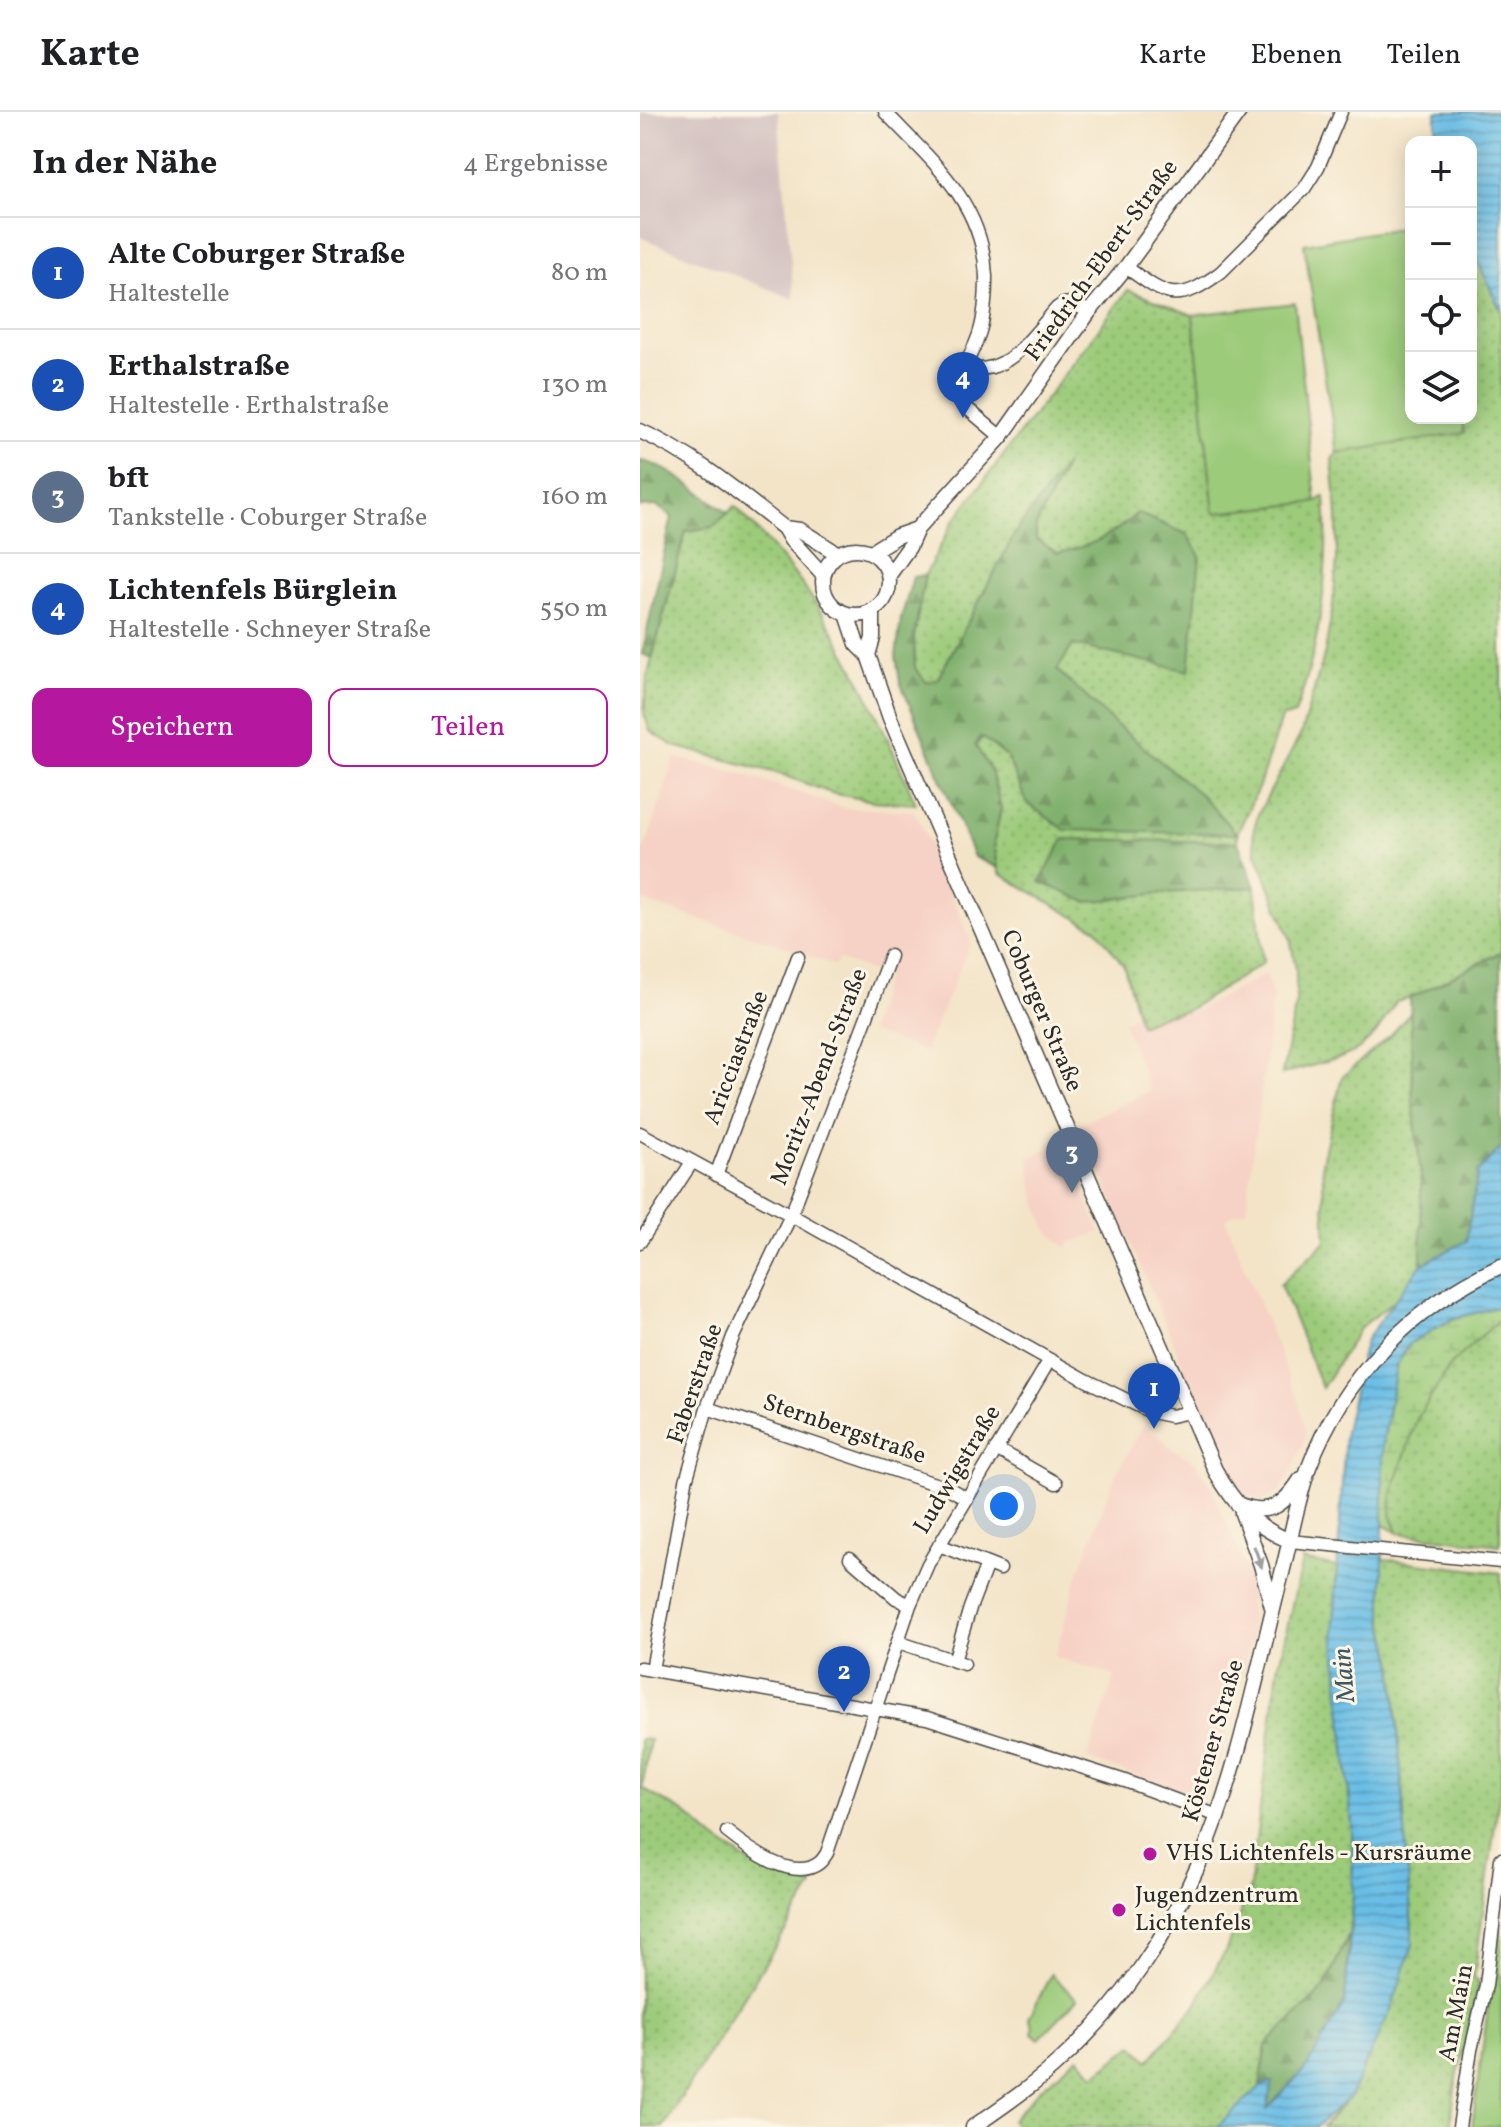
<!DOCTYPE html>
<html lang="de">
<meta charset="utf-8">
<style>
body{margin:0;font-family:Vollkorn,serif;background:#f6f6f6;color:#202124}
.controls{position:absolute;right:24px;top:24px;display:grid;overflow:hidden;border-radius:16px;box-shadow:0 4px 20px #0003}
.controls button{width:72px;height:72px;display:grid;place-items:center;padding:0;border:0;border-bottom:2px solid #e0e0e0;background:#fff;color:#202124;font:40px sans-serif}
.you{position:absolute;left:364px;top:1394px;width:28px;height:28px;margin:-20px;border:6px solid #fff;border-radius:50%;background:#1a73e8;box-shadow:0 0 0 12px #1a73e833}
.badge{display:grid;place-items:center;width:52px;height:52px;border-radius:50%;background:#b5179e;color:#fff;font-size:26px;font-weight:700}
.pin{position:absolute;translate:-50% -66px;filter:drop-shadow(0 2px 4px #0008)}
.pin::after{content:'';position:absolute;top:42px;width:28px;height:24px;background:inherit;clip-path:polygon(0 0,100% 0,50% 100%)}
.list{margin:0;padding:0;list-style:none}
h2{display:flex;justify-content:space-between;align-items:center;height:104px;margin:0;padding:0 32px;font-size:34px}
h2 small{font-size:26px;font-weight:400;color:#757577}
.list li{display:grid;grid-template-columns:52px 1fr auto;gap:24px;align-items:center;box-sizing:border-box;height:112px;padding:0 32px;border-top:2px solid #e0e0e0}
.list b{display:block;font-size:30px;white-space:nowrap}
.list p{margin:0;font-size:26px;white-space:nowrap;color:#757577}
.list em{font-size:26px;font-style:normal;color:#757577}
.actions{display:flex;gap:16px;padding:24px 32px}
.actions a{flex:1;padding:18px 0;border:2px solid #b5179e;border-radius:16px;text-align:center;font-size:28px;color:#b5179e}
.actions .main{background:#b5179e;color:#fff}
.icon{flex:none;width:44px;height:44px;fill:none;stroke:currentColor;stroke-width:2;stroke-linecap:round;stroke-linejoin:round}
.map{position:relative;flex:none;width:861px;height:2015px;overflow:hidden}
header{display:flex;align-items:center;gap:48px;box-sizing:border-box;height:112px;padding:0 40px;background:#fff;border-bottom:2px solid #e0e0e0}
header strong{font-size:38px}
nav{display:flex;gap:44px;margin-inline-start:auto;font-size:28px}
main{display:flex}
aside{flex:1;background:#fff}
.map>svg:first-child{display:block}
.built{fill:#f6d1c5}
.industrial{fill:#d1bfbf}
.grass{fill:url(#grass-dots);stroke:#647b52;stroke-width:2}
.forest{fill:url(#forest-firs);stroke:#546d4a;stroke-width:2}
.wetland{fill:url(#wetland-marsh);stroke:#647b52;stroke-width:2}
.pitch{fill:#9ccb7a;stroke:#647b52;stroke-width:2}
.water{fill:url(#water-rules);stroke:#4a7488;stroke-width:2}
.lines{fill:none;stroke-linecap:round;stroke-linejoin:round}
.minor-casing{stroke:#494743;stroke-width:15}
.tertiary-casing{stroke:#494743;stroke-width:17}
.minor{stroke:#fff;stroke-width:12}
.tertiary{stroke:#fff;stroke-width:14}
.oneway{fill:#a0a0a0}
.poi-dot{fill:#b5179e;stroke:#fcf5e5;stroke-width:3}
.labels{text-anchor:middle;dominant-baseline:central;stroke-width:6;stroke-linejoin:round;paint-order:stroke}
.street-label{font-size:24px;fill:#2b2b2b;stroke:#fcf5e5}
.poi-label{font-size:24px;fill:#2b2b2b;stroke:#fcf5e5;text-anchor:start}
.water-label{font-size:26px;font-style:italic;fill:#3e5763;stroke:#fcf5e5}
</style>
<header>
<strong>Karte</strong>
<nav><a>Karte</a><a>Ebenen</a><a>Teilen</a></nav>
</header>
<main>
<aside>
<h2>In der Nähe<small>4 Ergebnisse</small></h2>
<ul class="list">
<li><span class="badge" style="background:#1a4fb4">1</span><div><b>Alte Coburger Straße</b><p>Haltestelle</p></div><em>80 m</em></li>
<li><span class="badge" style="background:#1a4fb4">2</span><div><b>Erthalstraße</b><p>Haltestelle · Erthalstraße</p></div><em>130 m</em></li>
<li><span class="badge" style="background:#5c6f8a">3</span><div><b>bft</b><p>Tankstelle · Coburger Straße</p></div><em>160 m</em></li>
<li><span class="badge" style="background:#1a4fb4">4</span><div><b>Lichtenfels Bürglein</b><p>Haltestelle · Schneyer Straße</p></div><em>550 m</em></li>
</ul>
<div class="actions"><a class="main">Speichern</a><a>Teilen</a></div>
</aside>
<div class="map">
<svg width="861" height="2015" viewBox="0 0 861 2015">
<defs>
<pattern id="grass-dots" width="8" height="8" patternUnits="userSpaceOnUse" patternTransform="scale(2)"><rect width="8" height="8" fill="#9ccb7a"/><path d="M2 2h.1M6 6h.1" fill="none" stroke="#87ae6a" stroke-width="1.8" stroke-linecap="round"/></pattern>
<pattern id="forest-firs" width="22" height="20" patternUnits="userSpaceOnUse" patternTransform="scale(2)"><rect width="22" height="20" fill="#7daf6a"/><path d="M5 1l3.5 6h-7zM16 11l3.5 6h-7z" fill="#678f57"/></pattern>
<pattern id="wetland-marsh" width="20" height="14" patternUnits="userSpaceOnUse" patternTransform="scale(2)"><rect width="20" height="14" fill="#9ccb7a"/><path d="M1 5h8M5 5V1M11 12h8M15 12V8" fill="none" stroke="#87ae6a"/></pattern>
<pattern id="water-rules" width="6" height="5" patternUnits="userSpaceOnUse" patternTransform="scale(2)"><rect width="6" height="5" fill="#69bee6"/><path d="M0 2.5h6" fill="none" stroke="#579bbb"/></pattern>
</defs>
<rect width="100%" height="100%" fill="#fcf5e5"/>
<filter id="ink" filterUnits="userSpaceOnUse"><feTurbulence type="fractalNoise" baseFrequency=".0125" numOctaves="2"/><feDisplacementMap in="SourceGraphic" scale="16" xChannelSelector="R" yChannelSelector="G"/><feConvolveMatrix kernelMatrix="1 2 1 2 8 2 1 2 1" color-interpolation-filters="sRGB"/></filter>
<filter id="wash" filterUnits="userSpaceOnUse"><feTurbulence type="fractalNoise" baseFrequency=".006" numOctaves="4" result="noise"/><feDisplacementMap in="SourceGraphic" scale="32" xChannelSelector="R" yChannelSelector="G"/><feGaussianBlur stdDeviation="1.8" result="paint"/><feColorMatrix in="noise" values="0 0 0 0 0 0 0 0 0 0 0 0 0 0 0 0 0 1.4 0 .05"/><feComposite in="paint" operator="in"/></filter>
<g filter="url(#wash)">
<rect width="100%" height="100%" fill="#f3e4c8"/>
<path class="built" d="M35,645l71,18 98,33 70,3 20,40 37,91 -46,109 -56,-19 17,-55 -48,-18 -3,7 -43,-17 -152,-49v-44l10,-22z
M626,862l7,23 -27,213 -21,8 74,184 7,34 -13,32 -13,23 -17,10 -16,-5 -15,-16 -152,-356 70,-33 -27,-70 49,-26 17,19z
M422,1029l38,91 -30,11 -3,5 -20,-18 -13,-36 -5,-36z
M503,1314l21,14 10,10 22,12 15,25 37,85 4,64 -34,129 -30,27 -101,-33 28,-83 -60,-19 21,-77 39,-104z"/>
<path class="industrial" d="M0,0h138l16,187 -154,-62z"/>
<path class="grass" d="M831,135l30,64v641l-91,46 -14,4 -20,31 -18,17 -18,8 -58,16 14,-71v-34l-6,-31 -34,-85 -3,-20 5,-19 43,-80 24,-82 8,-47 4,-45v-45l-5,-56 5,-6 127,-21 -2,-14h9z
M488,178l65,25 21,198 102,-11 9,-6c5,74 -4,147 -30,218l-14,4 -22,68 -22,48 1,8 -173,-3 22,63 76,-9 92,-6 8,76 -77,48 -25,5 -21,9 -16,-59 -28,-38 -18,-9 -79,-46 -5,-31 7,-34 -10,-37 -16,-25 7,-9 25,20 20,46 209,30 -35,-38 -88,-73 -56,-52 16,-25 64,-132c-24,23 -47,34 -80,40l-21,-14v-13l27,-56 -46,60 -80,150 -11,2 -11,-14 -1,-32 11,-61 28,-53z
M95,394c35,37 69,76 95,120 34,57 60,117 86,178l-43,-3 -42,-8 -50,-19 -107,-28 -24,-15 -6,-18 3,-35 39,-147 27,-4z
M771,900l2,90 8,74v89l-27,36 -34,27 -38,60 -42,-104 46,-43 -4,-79 20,-85 48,-41z
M861,1206l-1,227 -102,-12 -7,-19 1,-21 25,-74 34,-55z
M743,1447l118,14v209l-27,195 5,5 -23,100 -6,45h-128l28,-30 63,-153 -20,-283 -10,-42z
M662,1448l35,7 -3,61 18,197 1,71 -4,38 -25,54 -58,57 -6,42 -43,40h-200l-5,-7 26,-29 40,-34 17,18 38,-30 16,16 46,-55 31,-56 24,-63 28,-218z
M0,1627l10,1 -8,49 42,23 31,27 41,28 27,11 30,8 -150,241h-23z"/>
<path class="forest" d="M0,349c25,2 67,37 88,52l-15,14 -27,4 -34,127 -10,-4 30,-137 -15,-11 -17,1z
M426,352l-30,62v13l21,14c33,-6 56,-17 80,-40l50,21 13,22 -11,115 -116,-26 -16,25 56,52 88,73 36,39 -172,-4 -38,-27 -20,-46 -25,-20 -6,9 15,25 10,37 -7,34 4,26 -24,-11 -74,-175 -4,-26 5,-37 12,-42 12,-2 -11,61 1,32 11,14 11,-2 80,-150z
M424,727l174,3 17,45 -92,6 -76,9 -47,-20z
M861,840v196l-23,24 -12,69 -45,24v-89l-8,-74 -3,-104z
M709,1822l-4,68 -38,65 -42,44 6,-29 -11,5 6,-42 58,-57z"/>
<path class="wetland" d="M861,1194v12l-50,46 -34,55 -25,74 -1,21 7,19 -15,-8v-82l13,-77 13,-22 43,-25z"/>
<path class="pitch" d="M771,114v192h51l2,15 -127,20 -33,-209z
M655,191l21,199 -102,11 -21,-198z
M859,1815l2,1v199h-29z
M411,1862l26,25 -38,40 -7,-6 1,-6 -4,-9z"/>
<path class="water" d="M796,0h65v199l-30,-64v-105h-35z
M861,1036v158l-49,13 -43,25 -13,22 -13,77v176l10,42 20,283 -21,63 -42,90 -34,30h-99l43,-40 12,-5 -5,27 40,-42 38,-65 8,-106 -1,-71 -18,-197 11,-197 20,-89 15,-22 41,-55 45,-24 12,-69z"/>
</g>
<g filter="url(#ink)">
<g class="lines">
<defs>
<path id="minor" d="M245,0c47,49 98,91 101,164 0,18 -1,38 -6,55 -4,14 -11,26 -17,39
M486,155c41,30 51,38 95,5l83,-83 14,-22 23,-55
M361,325l-33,-28 -13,-14 1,-12 7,-13c10,-1 22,0 32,-4 25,-9 45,-39 62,-58 12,-10 21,-2 32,4
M0,1021l151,82 295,165 65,32 20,4 18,-4
M76,1063l82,-218
M0,1130l52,-80
M67,1296l243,81 16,9
M356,1337l60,34
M650,1429l211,21
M299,1433l61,24
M210,1446l46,40 14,7
M258,1530l66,22
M314,1549l16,-53 17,-44
M0,1556l287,50 198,63 93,35
M12,1558l34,-189 21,-73 26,-71 58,-122 99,-259
M87,1720c20,16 66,51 92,31 4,-3 6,-7 8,-10l83,-248 18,-41 121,-203
M819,2015l12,-77 15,-65 15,-126"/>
<path id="tertiary" d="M0,319c54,24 98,61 144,97l7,12 32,35
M144,416l16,2 38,24
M183 470a33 33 0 1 1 66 0a33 33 0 1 1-66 0Z
M231,440l26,-16 20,-7
M249,463l20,-28 8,-18 84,-92 88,-125 37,-45 113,-155
M207,502l10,30 11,11 22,63 325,752c19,34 38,56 75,71
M228,543l5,-17v-28
M600,1393c31,11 44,0 61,-26
M602,1401l19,52 11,42
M333,2015c30,-21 60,-41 87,-66 59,-54 107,-124 139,-197 40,-93 58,-194 83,-291 9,-35 15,-72 27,-106 34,-91 104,-161 192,-201"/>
</defs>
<use href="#minor" class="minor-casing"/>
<use href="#tertiary" class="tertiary-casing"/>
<use href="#minor" class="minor"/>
<use href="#tertiary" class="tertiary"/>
</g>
<defs><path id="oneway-solid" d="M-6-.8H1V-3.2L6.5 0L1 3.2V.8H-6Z" transform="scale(2)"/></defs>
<use class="oneway" href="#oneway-solid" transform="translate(618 1445) rotate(70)"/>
</g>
<g class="poi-dot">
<circle cx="510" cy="1742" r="8"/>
<circle cx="479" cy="1798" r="8"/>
</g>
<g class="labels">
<g class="street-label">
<text transform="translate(462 149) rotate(-54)">Friedrich-Ebert-Straße</text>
<text transform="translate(401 899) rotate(67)">Coburger Straße</text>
<text transform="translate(97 946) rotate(-69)">Aricciastraße</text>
<text transform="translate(180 965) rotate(-69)">Moritz-Abend-Straße</text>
<text transform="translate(56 1272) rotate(-71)">Faberstraße</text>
<text transform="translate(204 1318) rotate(19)">Sternbergstraße</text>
<text transform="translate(318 1358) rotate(-59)">Ludwigstraße</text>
<text transform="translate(574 1629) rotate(-74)">Köstener Straße</text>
<text transform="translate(817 1901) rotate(-79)">Am Main</text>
</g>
<g class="poi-label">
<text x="526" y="1742">VHS Lichtenfels - Kursräume</text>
<text x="495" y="1784">Jugendzentrum<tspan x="495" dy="28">Lichtenfels</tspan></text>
</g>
<g class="water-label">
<text transform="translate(705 1563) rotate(-95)">Main</text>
</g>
</g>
</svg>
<div class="controls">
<button>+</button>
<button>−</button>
<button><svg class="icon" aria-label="locate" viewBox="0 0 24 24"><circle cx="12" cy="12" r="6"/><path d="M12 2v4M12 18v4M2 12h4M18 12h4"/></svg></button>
<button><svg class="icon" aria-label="layers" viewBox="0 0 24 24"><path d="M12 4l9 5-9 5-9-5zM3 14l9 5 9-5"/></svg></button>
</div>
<div class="you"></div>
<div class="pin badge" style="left:514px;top:1317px;background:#1a4fb4">1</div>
<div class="pin badge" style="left:204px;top:1600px;background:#1a4fb4">2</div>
<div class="pin badge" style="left:432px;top:1081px;background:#5c6f8a">3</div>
<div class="pin badge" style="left:323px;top:306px;background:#1a4fb4">4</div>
</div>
</main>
